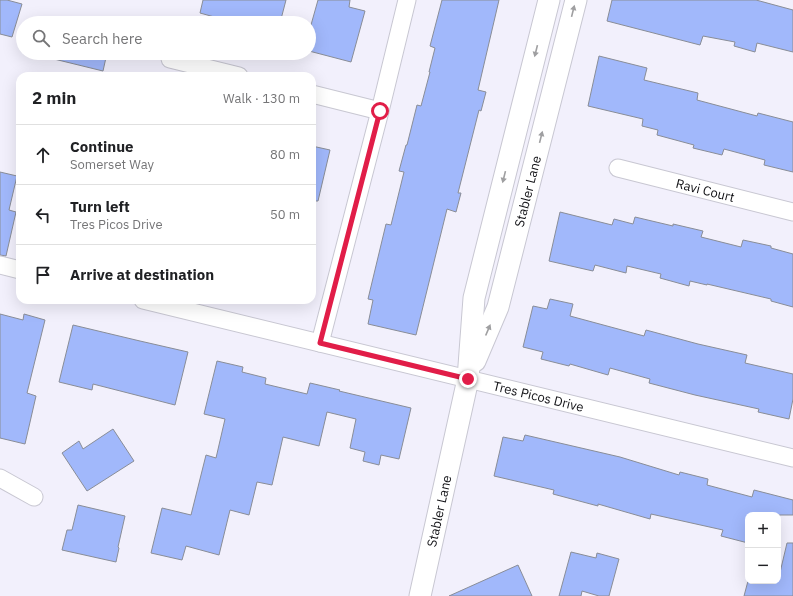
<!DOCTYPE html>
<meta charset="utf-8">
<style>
body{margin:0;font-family:"IBM Plex Sans",sans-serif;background:#f6f6f6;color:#202124}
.controls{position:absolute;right:12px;bottom:12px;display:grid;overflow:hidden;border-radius:8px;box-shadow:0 4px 16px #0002}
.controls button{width:36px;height:36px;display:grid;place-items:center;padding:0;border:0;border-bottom:1px solid #e0e0e0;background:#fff;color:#202124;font:20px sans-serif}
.stop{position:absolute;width:12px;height:12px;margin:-9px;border:3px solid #e11d48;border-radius:50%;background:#fff}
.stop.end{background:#e11d48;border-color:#fff;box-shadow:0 1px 4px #0008}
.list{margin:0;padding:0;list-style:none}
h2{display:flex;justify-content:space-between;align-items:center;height:52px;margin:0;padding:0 16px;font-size:17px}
h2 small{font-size:13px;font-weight:400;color:#757577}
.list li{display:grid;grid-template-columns:26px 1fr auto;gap:12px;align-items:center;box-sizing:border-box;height:60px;padding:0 16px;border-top:1px solid #e0e0e0}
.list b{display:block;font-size:15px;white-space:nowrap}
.list p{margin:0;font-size:13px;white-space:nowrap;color:#757577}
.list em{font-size:13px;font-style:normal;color:#757577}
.icon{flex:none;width:22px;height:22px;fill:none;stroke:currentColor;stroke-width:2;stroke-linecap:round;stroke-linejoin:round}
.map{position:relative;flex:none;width:793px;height:596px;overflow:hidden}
.search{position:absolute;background:#fff;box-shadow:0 4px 16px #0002;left:16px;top:16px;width:300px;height:44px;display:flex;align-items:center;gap:10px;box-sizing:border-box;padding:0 14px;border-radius:22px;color:#757577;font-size:15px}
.panel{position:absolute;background:#fff;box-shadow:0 4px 16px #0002;left:16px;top:72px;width:300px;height:232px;border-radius:12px}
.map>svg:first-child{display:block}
.building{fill:#a1b8fb;stroke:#898d97}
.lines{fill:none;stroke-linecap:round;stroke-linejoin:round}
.minor-casing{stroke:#c8c7d2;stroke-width:19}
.tertiary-casing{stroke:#c8c7d2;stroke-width:23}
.minor{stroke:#fff;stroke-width:17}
.tertiary{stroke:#fff;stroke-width:21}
.oneway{fill:#9f9fa1}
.route{stroke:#e11d48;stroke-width:5}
.labels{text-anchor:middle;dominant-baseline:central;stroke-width:4;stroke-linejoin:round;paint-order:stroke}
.street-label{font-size:13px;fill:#101014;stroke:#f2f0fc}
</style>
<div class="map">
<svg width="793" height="596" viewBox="0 0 793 596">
<rect width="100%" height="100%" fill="#f2f0fc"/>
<path class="building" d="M0,0h7l15,4 -10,33 -12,-3z
M203,0h83l-6,23h-44l-36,-10z
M318,0h32l-1,7 16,4 -14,51 -42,-11v-19z
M442,0h57l-21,90 8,2 -5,19 -2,-1 -21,83h3l-5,19 -9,-3 -31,126 -48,-11 5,-24 -5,-1 18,-75 5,1 13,-53 -5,-1 7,-26h1l10,-40 4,1 9,-34h-1l6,-24 -5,-2z
M612,0h144l37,10v42l-36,-9 -2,9 -21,-6 1,-4 -32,-6 -3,9 -93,-24z
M55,53h52l-4,18 -49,-12z
M599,56l48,12 -3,12 54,13 -1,7 60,16 1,-3 35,9v50l-29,-7 1,-5 -41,-11 -2,6 -29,-7 1,-3 -37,-10 1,-5 -16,-4 1,-7 -55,-13z
M312,146l18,4 -12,51h-6z
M0,172l17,4 -8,34 7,2 -10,44 -6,-1z
M560,212l52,13 2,-6 19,5 2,-7 38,9v-2l30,7 -2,6 40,10 2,-7 28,6v2l22,6v53l-22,-6v-2l-64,-15v1l-17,-4 -1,5 -29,-8 1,-4 -34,-8 -1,7 -31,-8 -2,6 -44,-10z
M550,299l23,5 -3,12 74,20 2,-6 52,14 49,11 -2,8 48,11v25l-4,20 -31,-7 1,-3 -64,-14 -46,-12 1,-4 -40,-11 -2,7 -38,-11 -1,2 -28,-7 2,-7 -20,-5 10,-41 14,3z
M0,314l23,6 1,-6 21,6 -18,73 9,3 -11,48 -25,-6z
M73,325l67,16 48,11 -13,53 -82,-21 -1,6 -33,-8z
M217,361l26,6 -1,5 24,6 -1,6 42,10 3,-11 30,7 -1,1 72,17 -12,51 -18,-4 -2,10 -16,-4 2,-9 -15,-4 6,-29 -29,-7 -8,34 -36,-9 -11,48 -15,-3 -8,33 -19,-5 -11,45 -33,-9 -4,14 -31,-7 11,-45 29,7 15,-60 10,3 9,-39 -21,-5z
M113,429l21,32 -47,30 -25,-38 17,-12 4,8z
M525,435l95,22 59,18 1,-3 28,7 -1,6 45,12 2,-7 39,10v15h-45v28l-27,-7 2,-6 -72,-16 -1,5 -52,-15v2l-45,-12 1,-4 -60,-14 9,-39 20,4z
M78,505l47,11 -7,31 1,1 -3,14 -54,-12 5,-20h5z
M787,543h6v53h-49l4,-15h30z
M571,552l25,6 1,-5 22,6 -10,37h-10l-17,-5 -1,5h-22z
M518,565l14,31h-83z"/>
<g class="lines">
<defs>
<g id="minor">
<path d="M170,59l69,17"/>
<path d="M312,94l68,17"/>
<path id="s1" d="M618,168l175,44"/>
<path d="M0,265l20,5"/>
<path id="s2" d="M143,300l650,158"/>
<path d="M320,343l60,-232 27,-111"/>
<path d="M0,478l34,19"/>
</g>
<g id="tertiary">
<path id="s3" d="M475,361l23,-54 78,-307"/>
<path id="s4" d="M420,596l48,-217 6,-81 75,-298"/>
</g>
</defs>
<use href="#minor" class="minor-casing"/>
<use href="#tertiary" class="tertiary-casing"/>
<use href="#minor" class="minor"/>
<use href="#tertiary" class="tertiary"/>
</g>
<defs><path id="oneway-solid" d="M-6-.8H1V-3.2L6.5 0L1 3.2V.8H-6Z"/></defs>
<g class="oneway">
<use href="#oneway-solid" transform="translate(573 11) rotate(-76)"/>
<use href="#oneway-solid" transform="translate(536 51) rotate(104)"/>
<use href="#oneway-solid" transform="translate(541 137) rotate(-76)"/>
<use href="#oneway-solid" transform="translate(504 177) rotate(104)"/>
<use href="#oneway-solid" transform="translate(488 330) rotate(-67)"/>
</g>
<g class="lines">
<path class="route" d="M380,111l-60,232 148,36"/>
</g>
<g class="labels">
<g class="street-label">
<text stroke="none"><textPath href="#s1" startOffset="90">Ravi Court</textPath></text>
<text stroke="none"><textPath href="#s3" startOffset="178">Stabler Lane</textPath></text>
<text stroke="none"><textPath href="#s2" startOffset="407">Tres Picos Drive</textPath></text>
<text stroke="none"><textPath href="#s4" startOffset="87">Stabler Lane</textPath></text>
</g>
</g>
</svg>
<div class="controls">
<button>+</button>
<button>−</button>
</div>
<div class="stop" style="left:380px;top:111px"></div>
<div class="stop end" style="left:468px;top:379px"></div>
<div class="search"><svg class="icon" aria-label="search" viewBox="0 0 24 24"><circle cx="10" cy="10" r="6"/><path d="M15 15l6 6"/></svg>Search here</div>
<section class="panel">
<h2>2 min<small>Walk · 130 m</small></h2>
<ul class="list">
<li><svg class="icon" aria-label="ahead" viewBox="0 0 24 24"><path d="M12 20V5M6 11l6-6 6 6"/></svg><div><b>Continue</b><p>Somerset Way</p></div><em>80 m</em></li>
<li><svg class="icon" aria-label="left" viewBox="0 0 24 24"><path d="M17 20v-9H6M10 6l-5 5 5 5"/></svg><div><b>Turn left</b><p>Tres Picos Drive</p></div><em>50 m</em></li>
<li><svg class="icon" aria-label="arrive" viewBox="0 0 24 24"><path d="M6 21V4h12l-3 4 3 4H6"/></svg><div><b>Arrive at destination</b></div></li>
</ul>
</section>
</div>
